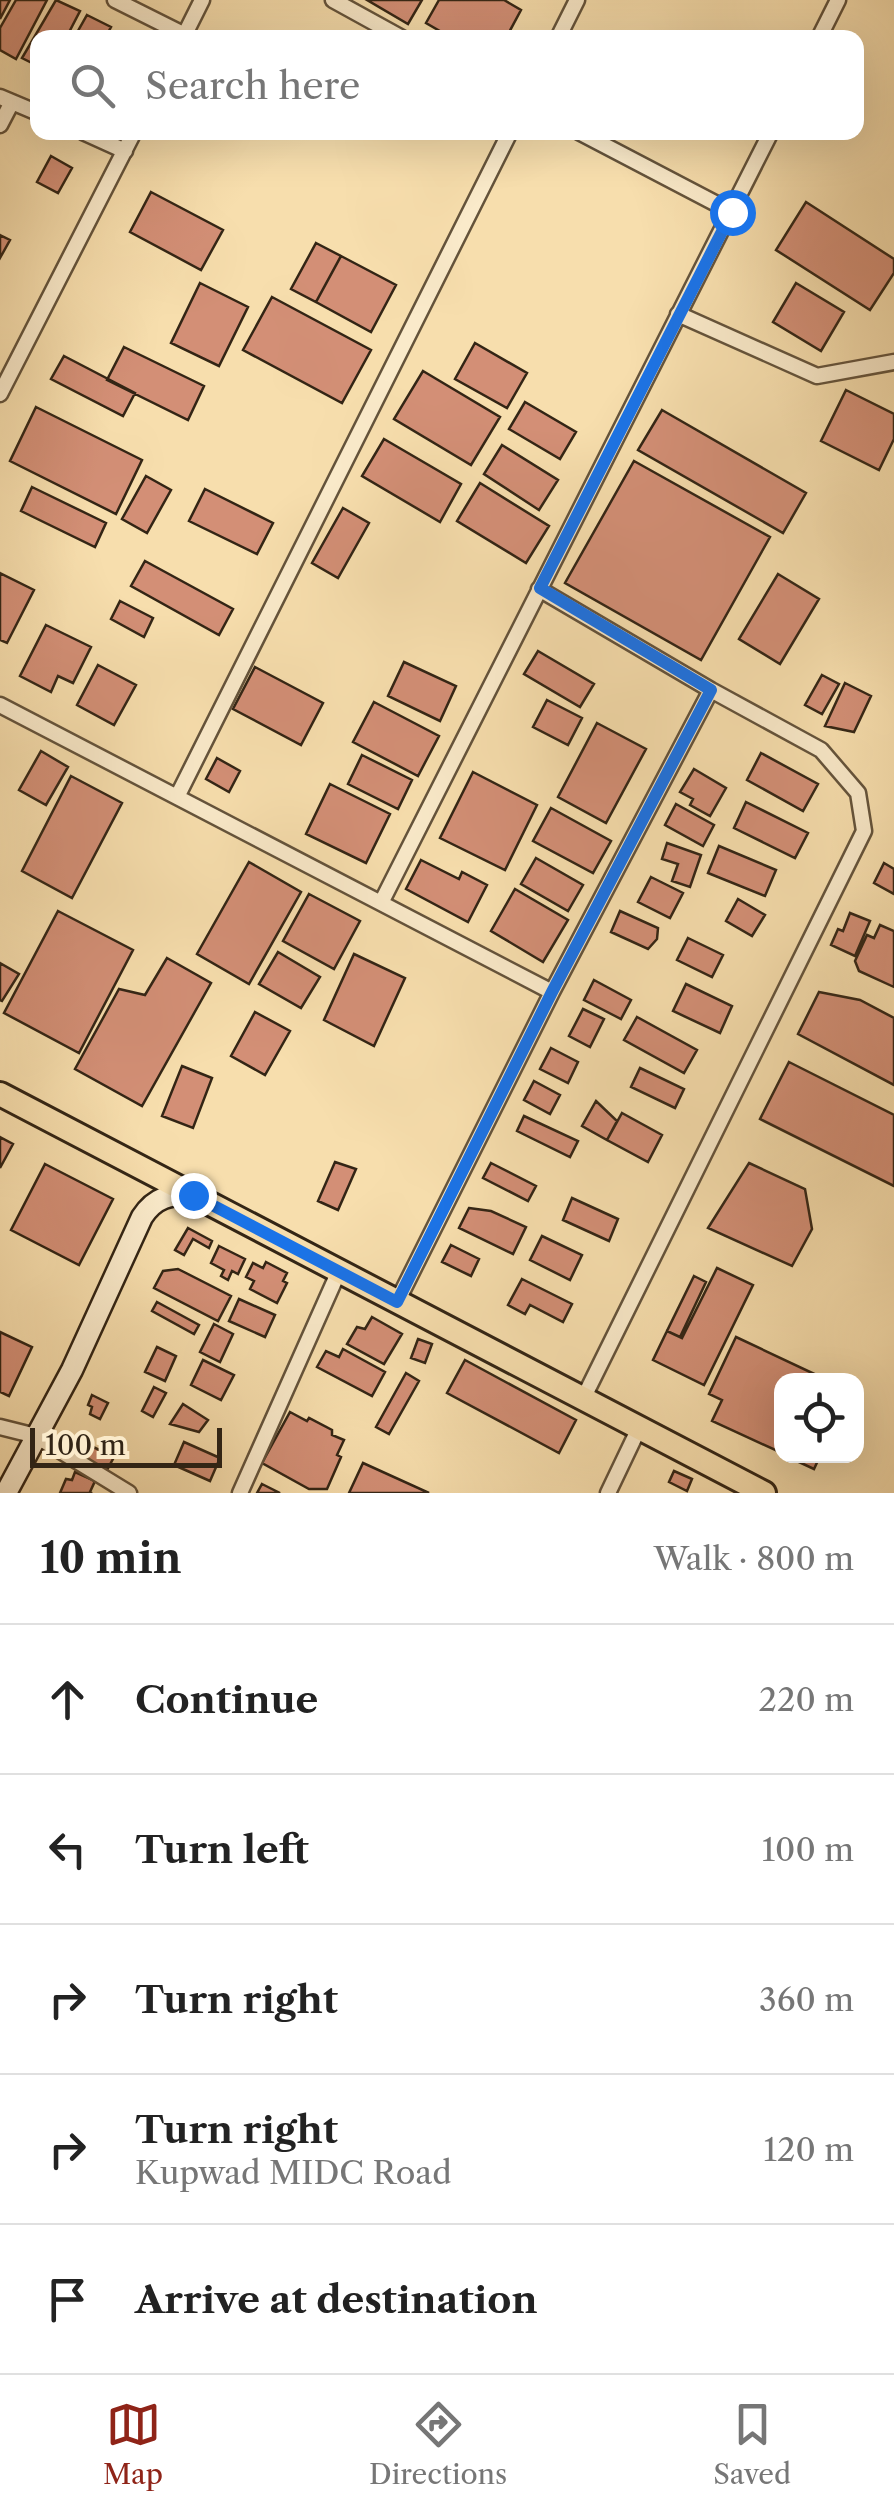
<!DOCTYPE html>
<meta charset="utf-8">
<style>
body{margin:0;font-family:"Libre Caslon Text",serif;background:#f2f2f2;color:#222}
.controls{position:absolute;right:30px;bottom:30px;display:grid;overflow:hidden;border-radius:20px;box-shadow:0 10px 40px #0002}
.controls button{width:90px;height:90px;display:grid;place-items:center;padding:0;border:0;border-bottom:2px solid #e0e0e0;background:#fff;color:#222;font:50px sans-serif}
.scale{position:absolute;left:30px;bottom:25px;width:192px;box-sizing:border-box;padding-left:10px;border:5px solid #332515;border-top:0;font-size:28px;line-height:35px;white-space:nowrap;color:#332515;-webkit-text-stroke:8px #faeaca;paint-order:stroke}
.stop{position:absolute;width:30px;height:30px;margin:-22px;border:8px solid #1a73e8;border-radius:50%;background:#fff}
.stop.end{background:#1a73e8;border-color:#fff;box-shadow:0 2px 10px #0008}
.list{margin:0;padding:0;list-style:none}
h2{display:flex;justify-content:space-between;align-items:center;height:130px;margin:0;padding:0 40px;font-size:42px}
h2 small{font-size:32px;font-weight:400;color:#767676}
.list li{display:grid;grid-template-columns:65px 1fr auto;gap:30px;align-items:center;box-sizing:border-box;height:150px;padding:0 40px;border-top:2px solid #e0e0e0}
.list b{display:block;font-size:38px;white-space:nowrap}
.list p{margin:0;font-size:32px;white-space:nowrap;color:#767676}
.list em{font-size:32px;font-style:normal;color:#767676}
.icon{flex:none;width:55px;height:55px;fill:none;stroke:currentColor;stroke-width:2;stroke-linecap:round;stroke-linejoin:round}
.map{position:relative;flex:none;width:894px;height:1493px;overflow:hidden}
.search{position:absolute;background:#fff;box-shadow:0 10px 40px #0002;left:30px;right:30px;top:30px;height:110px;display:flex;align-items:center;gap:25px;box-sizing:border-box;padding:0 35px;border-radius:20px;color:#767676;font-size:38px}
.sheet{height:880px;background:#fff}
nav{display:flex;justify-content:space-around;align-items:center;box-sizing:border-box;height:140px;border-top:2px solid #e0e0e0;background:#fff;font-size:28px;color:#767676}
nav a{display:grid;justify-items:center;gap:5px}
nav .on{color:#8f2418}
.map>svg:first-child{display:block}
.building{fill:#d38f76;stroke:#332515;stroke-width:2.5}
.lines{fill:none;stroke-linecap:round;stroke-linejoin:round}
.street-casing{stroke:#64533b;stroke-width:19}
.secondary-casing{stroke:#332515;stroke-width:25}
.primary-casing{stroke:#332515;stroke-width:28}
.street{stroke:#faeaca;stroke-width:14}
.secondary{stroke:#faeaca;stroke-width:20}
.primary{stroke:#f7dead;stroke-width:22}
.route{stroke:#1a73e8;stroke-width:12}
</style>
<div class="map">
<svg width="894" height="1493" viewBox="0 0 894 1493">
<rect width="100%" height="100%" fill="#f7dead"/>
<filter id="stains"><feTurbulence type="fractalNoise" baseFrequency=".002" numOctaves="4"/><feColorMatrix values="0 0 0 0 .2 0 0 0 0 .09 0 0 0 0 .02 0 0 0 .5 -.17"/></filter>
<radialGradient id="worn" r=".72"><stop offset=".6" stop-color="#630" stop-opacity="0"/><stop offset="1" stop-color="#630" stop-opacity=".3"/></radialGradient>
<path class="building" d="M0,0h10l-10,19z
M16,0h31l-31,59 -16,-9v-22z
M56,0l24,11 -14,27h-28v28l-16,-8z
M367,0h55l-14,24z
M439,0h65l17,10 -15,28h-54l-26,-15z
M87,15l24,12 -6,11h-31z
M51,156l21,12 -14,25 -21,-11z
M151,192l72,38 -22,40 -71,-38z
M806,202l88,57v14l-24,37 -94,-60z
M0,235l10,5 -10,18z
M316,243l25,13 -25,46 -25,-13z
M341,256l55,29 -25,47 -55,-30z
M200,283l48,24 -29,59 -48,-23z
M796,283l48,29 -23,39 -48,-29z
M272,297l99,53 -29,53 -99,-53z
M475,343l52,30 -20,35 -52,-29z
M124,347l80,39 -16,34 -81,-40z
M64,356l71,37 -12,23 -72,-37z
M423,371l77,46 -29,48 -77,-46z
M846,390l48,24v25l-15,31 -58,-29z
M525,402l51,30 -16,27 -51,-30z
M36,407l106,53 -26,54 -106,-53z
M662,410l144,83 -23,40 -145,-83z
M384,439l77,45 -21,38 -78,-46z
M502,445l56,35 -19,30 -55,-36z
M634,461l136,76 -69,123 -136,-77z
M146,476l25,14 -24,43 -25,-14z
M480,483l69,43 -23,37 -69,-42z
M32,487l74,36 -11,24 -74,-36z
M205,489l68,34 -16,31 -68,-33z
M343,508l26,15 -31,55 -26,-15z
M145,561l88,48 -14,26 -88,-49z
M0,573l34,17 -27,53 -7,-3z
M778,574l41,25 -39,65 -41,-25z
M120,601l33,17 -9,19 -33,-18z
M46,625l45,22 -18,36 -15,-7 -7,16 -31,-16z
M538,651l56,33 -14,23 -56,-33z
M404,662l52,24 -16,35 -52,-25z
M98,665l38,20 -22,40 -37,-20z
M255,667l68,36 -22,42 -68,-36z
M822,675l17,9 -17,30 -17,-9z
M845,683l26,13 -17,36 -29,-6z
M547,700l35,18 -14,27 -35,-18z
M374,702l65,34 -21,40 -65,-34z
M597,723l49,26 -40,74 -48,-26z
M41,751l27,16 -22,38 -27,-15z
M761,753l57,31 -15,27 -56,-31z
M362,755l50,25 -14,29 -50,-25z
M217,758l23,13 -11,21 -23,-13z
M694,769l32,19 -16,28 -20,-11 3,-6 -13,-7z
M473,772l64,33 -32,65 -65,-32z
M71,776l51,27 -50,95 -50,-27z
M330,784l60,30 -24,49 -60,-29z
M746,802l62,31 -13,25 -61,-30z
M676,804l38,21 -11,21 -38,-21z
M551,808l60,33 -18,32 -60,-32z
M667,843l34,12 -11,32 -18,-6 6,-17 -16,-5z
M719,846l57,24 -11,26 -57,-23z
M536,858l47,27 -15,26 -47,-27z
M421,860l38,19 3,-7 25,13 -19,37 -62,-33z
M249,862l52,30 -52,92 -52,-30z
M884,863l10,6v25l-20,-11z
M651,877l32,16 -13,25 -32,-16z
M515,889l53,31 -25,42 -52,-31z
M309,894l51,27 -26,48 -51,-28z
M738,899l27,16 -13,21 -26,-15z
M58,911l75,39 -54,103 -75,-40z
M620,911l38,17 -1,11 -9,10 -37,-17z
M850,913l20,8 -15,35 -24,-11 7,-16 5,2z
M880,925l14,6v56l-35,-16 -4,-10 12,-26 7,3z
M688,938l35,17 -11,22 -35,-17z
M278,952l42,25 -19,31 -42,-24z
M354,954l51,24 -31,68 -50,-26z
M167,958l44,25 -69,123 -67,-37 44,-80 26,6z
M0,963l19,11 -17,27 -2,-1z
M594,980l37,20 -10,19 -37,-19z
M686,984l46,22 -12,27 -47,-22z
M819,992l41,8 34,18v67l-96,-51z
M583,1009l21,10 -14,28 -21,-11z
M255,1012l35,19 -25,44 -34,-19z
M637,1017l60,33 -13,23 -60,-33z
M551,1048l27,14 -10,21 -28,-14z
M789,1062l105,53v71l-134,-67z
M182,1066l30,12 -19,50 -31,-12z
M640,1068l44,21 -9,19 -44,-21z
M534,1081l26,14 -10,19 -26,-14z
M596,1101l21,20 -10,19 -25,-14z
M622,1113l40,22 -14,27 -41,-22z
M524,1116l54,25 -8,16 -53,-26z
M0,1137l13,7 -13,24z
M335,1162l21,7 -18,41 -20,-9z
M491,1163l45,23 -8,15 -45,-23z
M749,1163l56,26 7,40 -20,37 -84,-38z
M45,1164l68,35 -34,66 -68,-35z
M572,1198l46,21 -9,22 -46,-21z
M469,1208l22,3 35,16 -13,27 -54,-26z
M188,1228l24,13 -3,7 -16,-9 -9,16 -9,-5z
M542,1236l40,19 -12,25 -40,-20z
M451,1245l28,14 -8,17 -29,-14z
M219,1246l26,13 -7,15 -6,-3 -4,9 -7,-4 3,-6 -13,-7z
M266,1262l21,11 -4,8 4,2 -10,20 -27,-14 4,-8 -8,-4 7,-14 10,5z
M717,1268l36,17 -49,100 -51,-25 14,-29 15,7z
M178,1269l53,27 -13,25 -64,-33 9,-17z
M694,1276l12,6 -26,55 -13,-6z
M522,1279l50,25 -9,18 -33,-17 -5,9 -17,-9z
M239,1299l36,16 -10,22 -36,-16z
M157,1302l42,23 -5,9 -42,-23z
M372,1317l30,17 -18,30 -37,-20 10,-17 8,2z
M214,1324l19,10 -13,28 -20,-10z
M0,1332l32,15 -23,49 -9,-4z
M736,1337l89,42 -43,1v73l-70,-32 10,-21 -13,-6z
M418,1339l14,5 -7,19 -14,-5z
M157,1347l19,9 -11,25 -20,-9z
M343,1349l42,23 -13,24 -55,-29 9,-16 13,6z
M203,1360l31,15 -13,25 -30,-15z
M465,1360l111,60 -17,33 -112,-60z
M406,1373l13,8 -30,53 -13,-7z
M154,1387l12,6 -13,24 -11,-6z
M92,1395l16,8 -8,16 -10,-5 2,-7 -4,-2z
M183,1404l25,16 -9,12 -29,-8z
M290,1412l17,9 2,-3 23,12v5l12,5 -7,15 4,2 -14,32h-18l-47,-26z
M184,1442l36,16 -10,23 -36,-16z
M87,1444l27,13 -7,13 -26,-13z
M786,1456h34l-6,13z
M363,1463l66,30h-80z
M674,1471l18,8 -5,12 -18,-9z
M75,1472l20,9 -5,11 2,1h-32l6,-14 6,1z
M262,1484l18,9h-23z"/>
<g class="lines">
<defs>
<path id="street" d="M115,0l70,35
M333,0l69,38
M183,38l19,-38
M558,38l19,-38
M819,38l19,-38
M0,97l38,16
M0,125l12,-23
M83,132l42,19
M579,132l153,80
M678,314l139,62 77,-14
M0,394l134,-262
M539,589l172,101 -159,302
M0,705l552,287 -155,310
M177,797l333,-665
M381,903l390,-771
M583,1399l281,-568 -6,-38 -37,-43 -110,-60
M0,1427l36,9 93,57
M240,1493l99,-222
M608,1493l31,-65"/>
<path id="secondary" d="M6,1493l66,-123 70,-153c13,-20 28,-23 51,-22"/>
<path id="primary" d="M0,1094l764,399"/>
</defs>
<use href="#street" class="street-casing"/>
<use href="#secondary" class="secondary-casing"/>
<use href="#primary" class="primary-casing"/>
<use href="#street" class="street"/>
<use href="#secondary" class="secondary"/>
<use href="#primary" class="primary"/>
</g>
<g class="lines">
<path class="route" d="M193,1195l204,107 155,-310 159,-302 -171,-102 192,-376"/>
</g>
<rect width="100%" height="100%" filter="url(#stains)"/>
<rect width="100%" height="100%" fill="url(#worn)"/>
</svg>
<div class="controls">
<button><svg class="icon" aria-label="locate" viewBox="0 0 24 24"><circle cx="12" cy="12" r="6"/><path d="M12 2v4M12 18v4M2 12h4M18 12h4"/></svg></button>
</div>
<div class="scale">100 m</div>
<div class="stop" style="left:732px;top:212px"></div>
<div class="stop end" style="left:193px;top:1195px"></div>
<div class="search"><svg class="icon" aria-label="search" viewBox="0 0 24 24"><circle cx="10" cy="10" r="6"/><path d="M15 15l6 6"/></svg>Search here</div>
</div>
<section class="sheet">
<h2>10 min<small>Walk · 800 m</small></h2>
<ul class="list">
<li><svg class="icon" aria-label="ahead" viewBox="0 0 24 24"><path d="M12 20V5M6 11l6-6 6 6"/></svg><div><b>Continue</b></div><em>220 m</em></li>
<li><svg class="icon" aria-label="left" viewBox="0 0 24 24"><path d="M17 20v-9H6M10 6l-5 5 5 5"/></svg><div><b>Turn left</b></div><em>100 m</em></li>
<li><svg class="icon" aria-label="right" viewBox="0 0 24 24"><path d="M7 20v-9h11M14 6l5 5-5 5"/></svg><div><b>Turn right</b></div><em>360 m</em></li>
<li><svg class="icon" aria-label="right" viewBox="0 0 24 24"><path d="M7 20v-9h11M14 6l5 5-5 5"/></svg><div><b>Turn right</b><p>Kupwad MIDC Road</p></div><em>120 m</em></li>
<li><svg class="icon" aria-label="arrive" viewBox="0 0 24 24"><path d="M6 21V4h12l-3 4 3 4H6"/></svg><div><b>Arrive at destination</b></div></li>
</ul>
</section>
<nav>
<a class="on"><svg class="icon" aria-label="map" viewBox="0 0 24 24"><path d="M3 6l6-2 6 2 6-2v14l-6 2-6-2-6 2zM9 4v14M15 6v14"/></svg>Map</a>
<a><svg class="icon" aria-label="directions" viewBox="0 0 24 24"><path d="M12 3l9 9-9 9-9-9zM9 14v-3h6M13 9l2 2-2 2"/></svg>Directions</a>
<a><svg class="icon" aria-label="saved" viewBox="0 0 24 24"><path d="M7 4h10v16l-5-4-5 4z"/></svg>Saved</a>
</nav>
